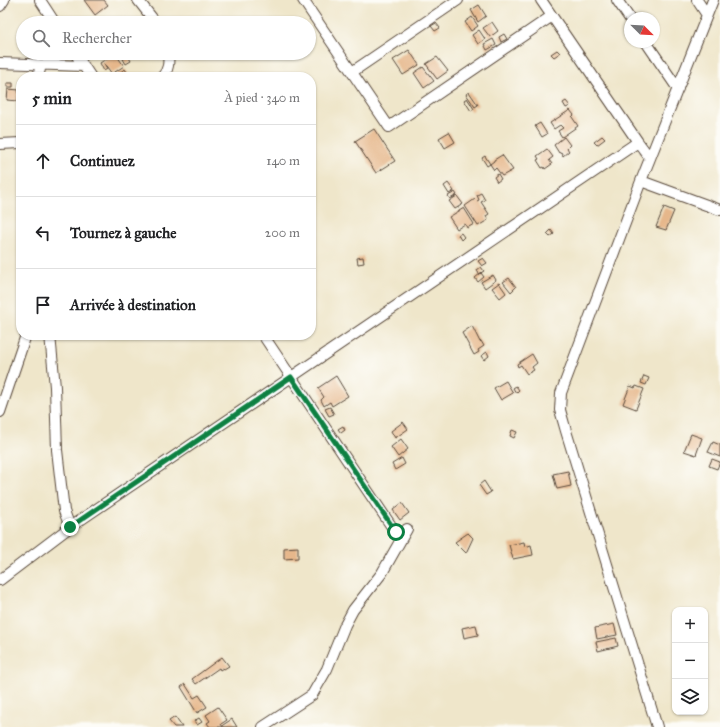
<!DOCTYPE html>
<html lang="fr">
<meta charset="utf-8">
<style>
body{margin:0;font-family:"IM FELL Great Primer",serif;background:#f6f6f6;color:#202124}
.controls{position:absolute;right:12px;bottom:12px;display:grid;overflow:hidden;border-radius:8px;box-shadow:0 1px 3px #0004}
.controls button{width:36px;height:36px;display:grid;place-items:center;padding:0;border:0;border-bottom:1px solid #e0e0e0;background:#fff;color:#202124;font:20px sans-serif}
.compass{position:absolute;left:624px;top:12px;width:36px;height:36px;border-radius:50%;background:#fff;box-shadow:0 1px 3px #0004;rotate:114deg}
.stop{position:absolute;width:12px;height:12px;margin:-9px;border:3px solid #0b8043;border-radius:50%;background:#fff}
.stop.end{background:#0b8043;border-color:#fff;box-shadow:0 1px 4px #0008}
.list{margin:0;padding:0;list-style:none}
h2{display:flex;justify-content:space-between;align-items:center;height:52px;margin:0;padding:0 16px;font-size:17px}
h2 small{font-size:13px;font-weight:400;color:#757577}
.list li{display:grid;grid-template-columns:26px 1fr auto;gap:12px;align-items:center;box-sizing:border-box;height:72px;padding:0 16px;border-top:1px solid #e0e0e0}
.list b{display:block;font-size:15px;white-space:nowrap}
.list em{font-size:13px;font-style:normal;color:#757577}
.icon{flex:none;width:22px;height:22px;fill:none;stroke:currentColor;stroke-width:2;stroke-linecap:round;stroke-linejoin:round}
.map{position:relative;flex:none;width:720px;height:727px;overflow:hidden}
.search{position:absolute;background:#fff;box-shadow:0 1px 3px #0004;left:16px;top:16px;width:300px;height:44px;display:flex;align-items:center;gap:10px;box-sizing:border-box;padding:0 14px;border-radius:22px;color:#757577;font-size:15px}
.panel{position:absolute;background:#fff;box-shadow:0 1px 3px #0004;left:16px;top:72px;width:300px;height:268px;border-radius:16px}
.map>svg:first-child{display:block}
.building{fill:#e6b78b}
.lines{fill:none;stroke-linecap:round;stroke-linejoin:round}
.minor-casing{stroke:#564638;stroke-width:12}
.minor{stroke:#fff;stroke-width:10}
.route{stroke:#0b8043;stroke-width:5}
</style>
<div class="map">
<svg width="720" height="727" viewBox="0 0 720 727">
<rect width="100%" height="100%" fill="#fdfcf7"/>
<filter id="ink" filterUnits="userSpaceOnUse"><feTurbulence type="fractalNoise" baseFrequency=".025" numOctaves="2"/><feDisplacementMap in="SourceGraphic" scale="8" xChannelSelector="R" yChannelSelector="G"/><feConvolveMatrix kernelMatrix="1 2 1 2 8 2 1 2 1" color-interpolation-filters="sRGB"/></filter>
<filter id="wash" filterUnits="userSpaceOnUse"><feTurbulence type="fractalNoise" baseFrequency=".012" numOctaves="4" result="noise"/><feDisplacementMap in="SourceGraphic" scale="16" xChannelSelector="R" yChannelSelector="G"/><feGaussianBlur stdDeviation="0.9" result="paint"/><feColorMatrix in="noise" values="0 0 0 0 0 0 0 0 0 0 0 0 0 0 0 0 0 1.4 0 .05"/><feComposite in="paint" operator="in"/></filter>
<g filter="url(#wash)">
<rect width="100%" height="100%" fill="#efe6ca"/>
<g id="blocks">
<path class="building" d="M84,0h20l4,5 -13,10z
M479,5l7,11 -8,6 -7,-12z
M472,17l6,9 -7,5 -6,-9z
M492,22l6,9 -8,6 -7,-9z
M436,23l4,5 -5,3 -4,-5z
M479,30l6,9 -7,5 -6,-9z
M504,34l3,5 -6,3 -2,-5z
M493,39l3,6 -9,5 -3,-6z
M409,50l10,15 -16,10 -10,-15z
M557,50l3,3 -6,4 -3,-3z
M51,53h9l-8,3z
M115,53l9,13 -12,8 -8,-11 3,6 -3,2 -4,-8z
M128,56l3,5 -5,3 -3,-5z
M437,57l11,14 -11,8 -11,-15z
M423,67l11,14 -10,7 -10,-15z
M125,69l5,8h-17z
M7,83h6v4h-6z
M8,89l11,1 -1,11 -11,-1z
M469,92l9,13 -3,2 -9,-13z
M467,98l7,11 -3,2 -7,-11z
M566,101l4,5 -4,2 -3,-5z
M570,110l4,5 -2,2 6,9 -16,11 -4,-6 5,-3 -3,-3 -6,4 -4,-6z
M540,123l7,11 -5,3 -7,-11z
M374,129l21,32 -19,12 -21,-32z
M449,132l6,10 -10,6 -6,-10z
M602,136l3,3 -8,6 -3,-3z
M564,137l6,8 -3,3 2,3 -6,5 -2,-4 -2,1 -5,-8z
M547,149l6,8 -4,3 3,4 -7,5 -1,-2 -2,1 -5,-8 2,-1 -2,-3z
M502,155l11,15 -11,6 -6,-8 -2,2 -4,-6 4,-3v-1z
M485,156l5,8 -3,2 -5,-8z
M498,174l3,5 -4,3 -3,-5z
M448,183l6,8 -5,3 -5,-8z
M455,192l2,3 -7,4 -2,-3z
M481,193l4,7 -4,2 8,12 -3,2 2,4 -10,6 -13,-20 10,-7 2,2 2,-1 -2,-5z
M457,196l6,8 -8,5 -6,-8z
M664,207l10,4 -8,19 -10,-3z
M464,208l10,16 -7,4 -2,-4 -8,5 -8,-12z
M551,230l3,4 -4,3 -3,-3z
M461,233l3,4 -3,3 -3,-5z
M363,257l1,6 -6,1 -1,-6z
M483,258l4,5 -5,3 -4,-5z
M481,267l3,4 -5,3 -2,-4z
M481,273l3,4 -6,5 -3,-4z
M493,275l3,5 -11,8 -4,-6z
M509,278l7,9 -5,5 -8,-10z
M499,283l7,10 -6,5 -8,-10z
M472,326l8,16 1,-1 3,5 -6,4 1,2 -5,3 -12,-22z
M487,352l2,4 -5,4 -3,-4z
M532,354l5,9 -5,4 2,3 -7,4 -6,-9 -3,2 -1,-3z
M336,376l12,20 -16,10 -2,-4 -6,4 -3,-6 3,-3 -6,-9z
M644,376l5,2 -3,7 -5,-2z
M506,381l7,12 -12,7 -7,-12z
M516,386l3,4 -3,3 -3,-5z
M630,386l5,2 1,-2 8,3 -8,20 -13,-5z
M330,407l4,7 -5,2 -4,-7z
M403,422l5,7 -13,9 -4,-7z
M343,426l2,4 -4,3 -3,-4z
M512,430l5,2 -3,6 -4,-2z
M691,434l11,4 -6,17 -12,-4z
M401,439l7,10 -10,8 -7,-10z
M713,442l7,3v12l-12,-5z
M402,458l3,6 -10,6 -3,-6z
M712,459l8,3 -3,7 -8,-3z
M568,471l3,15 -14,3 -4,-15z
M484,481l7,11 -5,3 -7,-10z
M402,503l7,10 -9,7 -7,-10z
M468,533l5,5 -7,15 -11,-11z
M524,542l1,5 6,-2 2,10 -20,4 -4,-14z
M298,547v11l-14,1v-11z
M614,624l3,11 -20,4 -2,-11z
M476,625l2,10 -14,3 -2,-10z
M616,638l2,8 -20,5 -2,-9z
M222,657l7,9 -5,3 -1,-1 -3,2 -1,-2 -23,16 -4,-5z
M185,684l9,14 5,-3 8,12 -10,6 -16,-26z
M218,707l9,13 -6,4 2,3h-13l-3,-4 3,-2 -4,-6z
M175,717l7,10h-8l-5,-6z
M199,718l3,4 -5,3 -3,-4z
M232,719l5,8h-13l-1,-2z"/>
</g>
</g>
<g filter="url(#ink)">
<use href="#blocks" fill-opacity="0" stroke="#564638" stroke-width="1"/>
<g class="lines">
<defs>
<path id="minor" d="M40,0l15,23
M138,0l18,23
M303,0l86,127 163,-111
M541,0l97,142 12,16
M617,0l13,19
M697,0l10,15
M0,6l4,-6
M646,42l32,47
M75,53l16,24
M0,63l84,3
M352,72l106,-72
M38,77l3,-12
M162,77c7,-7 7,-15 6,-24
M0,144l21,-1
M641,181l79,29
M50,335l5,52 2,63 7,61 6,16
M263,335l133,198
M0,412l26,-77
M0,580l70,-53 568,-385
M263,727l49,-32 15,-26 18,-44 8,-15 29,-37 25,-44
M657,727l-91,-296 -6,-21 1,-17 80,-212 72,-181"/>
</defs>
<use href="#minor" class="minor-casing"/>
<use href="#minor" class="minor"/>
</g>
</g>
<g class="lines" filter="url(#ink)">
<path class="route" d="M70,527l221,-150 105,155"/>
</g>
</svg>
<div class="controls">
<button>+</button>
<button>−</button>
<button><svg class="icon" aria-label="layers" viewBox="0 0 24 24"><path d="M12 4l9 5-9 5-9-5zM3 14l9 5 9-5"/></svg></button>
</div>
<svg class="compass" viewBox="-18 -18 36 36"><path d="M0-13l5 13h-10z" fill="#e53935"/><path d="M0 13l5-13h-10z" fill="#757577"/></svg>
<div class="stop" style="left:396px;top:532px"></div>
<div class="stop end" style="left:70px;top:527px"></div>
<div class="search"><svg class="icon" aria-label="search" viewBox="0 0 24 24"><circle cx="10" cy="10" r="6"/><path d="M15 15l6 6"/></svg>Rechercher</div>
<section class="panel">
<h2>5 min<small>À pied · 340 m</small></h2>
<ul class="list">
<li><svg class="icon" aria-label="ahead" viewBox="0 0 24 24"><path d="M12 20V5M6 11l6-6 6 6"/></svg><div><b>Continuez</b></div><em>140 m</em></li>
<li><svg class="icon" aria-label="left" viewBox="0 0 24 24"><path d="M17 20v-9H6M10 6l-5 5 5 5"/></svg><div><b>Tournez à gauche</b></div><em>200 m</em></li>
<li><svg class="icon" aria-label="arrive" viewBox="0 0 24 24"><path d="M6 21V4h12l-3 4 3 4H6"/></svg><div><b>Arrivée à destination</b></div></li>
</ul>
</section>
</div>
